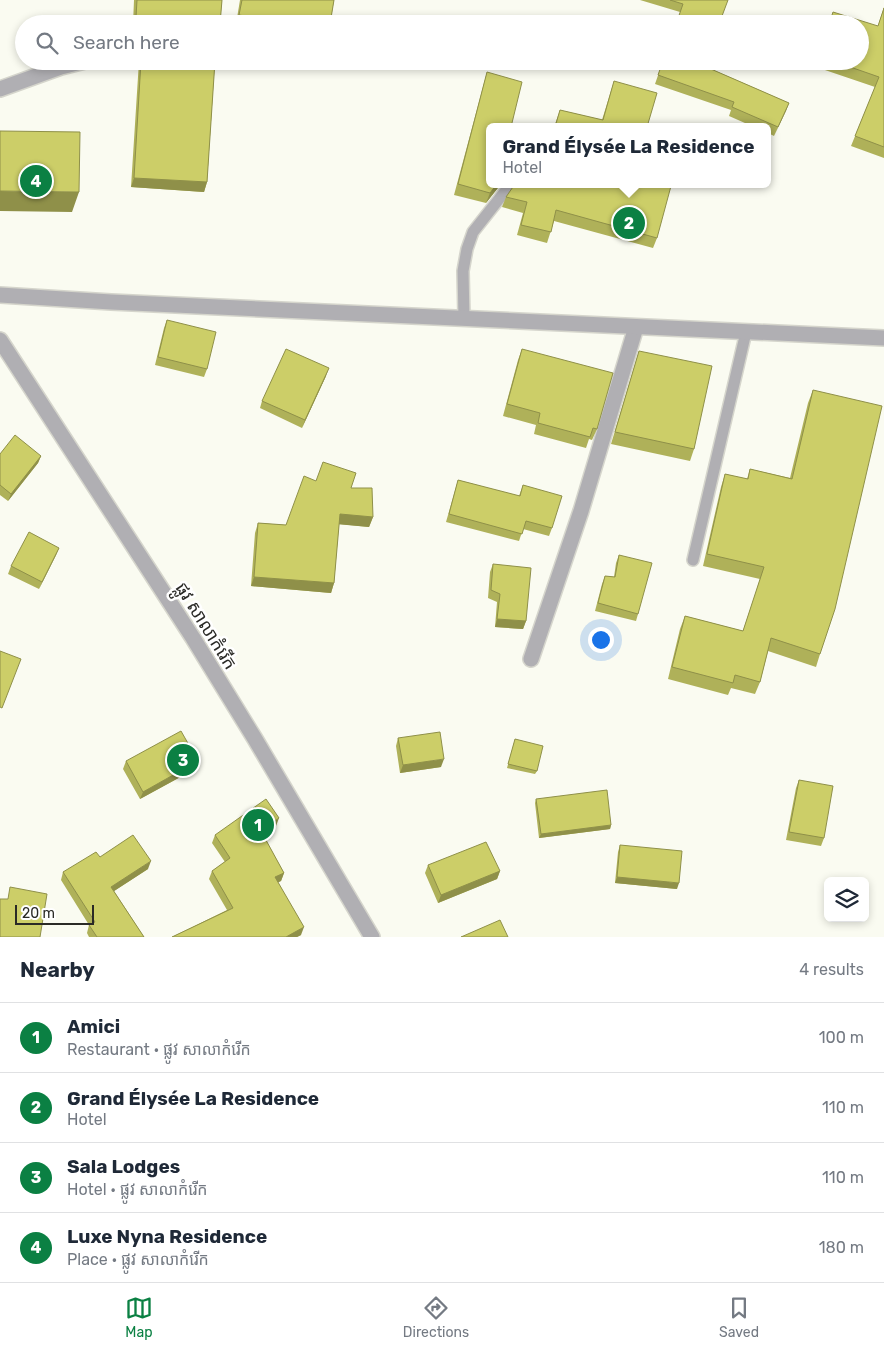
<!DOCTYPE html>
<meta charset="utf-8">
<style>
body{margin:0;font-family:Rubik,"Noto Sans Khmer",sans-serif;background:#f2f2f3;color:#1f2937}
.controls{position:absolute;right:15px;bottom:15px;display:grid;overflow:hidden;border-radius:8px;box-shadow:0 2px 8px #0003}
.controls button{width:45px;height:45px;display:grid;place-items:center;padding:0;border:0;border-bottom:1px solid #e0e1e3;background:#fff;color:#1f2937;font:25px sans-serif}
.scale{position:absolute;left:15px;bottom:12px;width:79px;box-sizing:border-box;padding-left:5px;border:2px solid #2a2a26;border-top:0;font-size:14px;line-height:18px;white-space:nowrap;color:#2a2a26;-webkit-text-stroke:4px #fff;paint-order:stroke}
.you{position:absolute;left:600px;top:639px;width:18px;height:18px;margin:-12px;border:4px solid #fff;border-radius:50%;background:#1a73e8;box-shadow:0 0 0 8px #1a73e833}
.badge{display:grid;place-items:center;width:32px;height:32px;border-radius:50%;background:#0b8043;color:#fff;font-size:16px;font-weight:700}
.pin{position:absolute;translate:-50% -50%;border:2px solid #fff;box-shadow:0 1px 5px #0006}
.popup{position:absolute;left:486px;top:123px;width:285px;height:65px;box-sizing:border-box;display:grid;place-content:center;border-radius:8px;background:#fff;filter:drop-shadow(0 1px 4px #0005);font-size:16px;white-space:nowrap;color:#747a83}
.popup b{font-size:19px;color:#1f2937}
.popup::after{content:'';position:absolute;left:50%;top:100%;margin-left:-10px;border:10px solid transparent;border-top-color:#fff}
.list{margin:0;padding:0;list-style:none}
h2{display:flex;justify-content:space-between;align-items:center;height:65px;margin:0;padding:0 20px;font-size:21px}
h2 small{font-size:16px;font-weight:400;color:#747a83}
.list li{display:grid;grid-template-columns:32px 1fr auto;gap:15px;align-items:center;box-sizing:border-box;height:70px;padding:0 20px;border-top:1px solid #e0e1e3}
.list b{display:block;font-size:19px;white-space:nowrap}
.list p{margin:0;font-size:16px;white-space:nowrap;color:#747a83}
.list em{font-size:16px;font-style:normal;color:#747a83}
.icon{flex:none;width:28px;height:28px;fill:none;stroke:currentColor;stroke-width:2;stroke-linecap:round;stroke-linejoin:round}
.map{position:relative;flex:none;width:884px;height:937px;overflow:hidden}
.search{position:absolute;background:#fff;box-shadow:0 2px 8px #0003;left:15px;right:15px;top:15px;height:55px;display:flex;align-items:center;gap:12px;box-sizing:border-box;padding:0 18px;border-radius:28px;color:#747a83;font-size:19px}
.sheet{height:345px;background:#fff}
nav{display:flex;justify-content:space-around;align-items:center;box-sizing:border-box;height:70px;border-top:1px solid #e0e1e3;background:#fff;font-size:14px;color:#747a83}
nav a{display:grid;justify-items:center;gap:2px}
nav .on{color:#0b8043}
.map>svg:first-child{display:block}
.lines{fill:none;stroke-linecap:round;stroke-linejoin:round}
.service-casing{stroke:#d5d5cc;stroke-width:14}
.minor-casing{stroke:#d5d5cc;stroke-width:18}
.tertiary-casing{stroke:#d5d5cc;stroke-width:18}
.service{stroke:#b0afb3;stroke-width:11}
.minor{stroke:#b0afb3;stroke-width:15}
.tertiary{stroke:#b0afb3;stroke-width:15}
.wall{fill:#afb159}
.shaded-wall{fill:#8f9049}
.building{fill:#ccce68;stroke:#8f9049}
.labels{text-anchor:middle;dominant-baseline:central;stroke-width:5;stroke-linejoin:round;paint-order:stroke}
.street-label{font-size:18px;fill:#2a2a26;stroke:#fff}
</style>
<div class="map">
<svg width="884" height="937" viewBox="0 0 884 937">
<rect width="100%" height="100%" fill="#fafbf1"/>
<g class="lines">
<defs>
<path id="service" d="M464,318l-1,-47 4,-22 6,-17 38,-48
M693,560l53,-228"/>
<path id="minor" d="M0,89l61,-22 24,-6
M531,659l50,-148 55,-184"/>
<path id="tertiary" d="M0,295l111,7 773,36
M0,340l193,298 62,101 117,198"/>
</defs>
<use href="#service" class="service-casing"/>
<use href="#minor" class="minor-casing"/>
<use href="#tertiary" class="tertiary-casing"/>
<use href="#service" class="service"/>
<use href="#minor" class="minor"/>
<use href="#tertiary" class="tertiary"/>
</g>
<path class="wall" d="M134,0h88l-2,24h-87z
M240,0h94l-4,24h-94z
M640,0h88l-48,12z
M884,7v151l-33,-12 24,-59 -56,-19 2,-7h39l18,-35z
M139,61h76l-8,121 -3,10 -73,-5z
M663,61l41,5 85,37 -15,33 -6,-3v-6h-14l-25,-11 2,-6 -76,-26z
M487,72l3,112h11l-15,19 -32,-8 30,-112z
M614,81l33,46h-93l6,-17 42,10z
M515,184l142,54 -4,10 -99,-27 -7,22 -30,-8 6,-22 -21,-6 4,-10z
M167,320l40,49 -3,8 -49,-12 9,-37z
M522,349l75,80 -5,11 -3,-1 -3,9 -52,-14 2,-9 -33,-9 15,-56z
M639,351l55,98 -4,12 -79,-17z
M326,376l-24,52 -42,-20 2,-7z
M813,390l7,264 -4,13 -48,-16 -8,31 -5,12 -24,-6 -3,7 -60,-16 12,-50 5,-13 58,15 17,-52 -57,-13 18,-79 4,-13 22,5 3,-10 40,9 18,-75z
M0,454l41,2 -3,7 -30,38 -8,-6z
M458,480l61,16 4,-11 29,43 -3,8 -26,-7 -4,12 -73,-19z
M316,481l35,7 22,29 -4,10 -30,-3 -5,59 -3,10 -80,-7 4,-53 3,-10 28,2z
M59,548l-3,7 -17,34 -31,-15 3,-8z
M619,555l19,59 -2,7 -41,-10 7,-27 3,-8 9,1 2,-14z
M493,564l33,57 -3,8 -28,-2 2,-25 -9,-4 2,-26z
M398,738l43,29 -41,6 -4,-27z
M515,739l22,32 -2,3 -28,-6z
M126,761l69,8 -55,30 -17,-30z
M799,780l25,58 -3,8 -35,-6 10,-52z
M536,799l75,26 -1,4 -71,9 -4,-35z
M276,826l-13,9 21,38 -3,8 -3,1 23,53 -4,2h-125l55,-27 -18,-31 3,-8 13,-9 -13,-19 3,-8z
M620,845l57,44 -62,-6 3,-31z
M100,857l48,12 -34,22 30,46h-55l-2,-4 2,-8 -28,-45 2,-8z
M428,865l72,6 -3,8 -59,24 -13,-30z"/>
<path class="shaded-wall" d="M136,17h8l-2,7h-8z
M789,103l-3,8 -12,25 4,-9z
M134,178l73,4 -3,10 -73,-5z
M497,184h4l-15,19 4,-10z
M0,191l79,1 -7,20 -72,-1z
M329,368l-3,8 -24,52 3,-8z
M41,456l-3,7 -30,38 3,-7z
M340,514l33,3 -4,10 -33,-3z
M59,548l-3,7 -17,34 3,-7z
M254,577l80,6 -3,10 -80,-7z
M497,619l29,2 -3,8 -28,-2z
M444,759l-3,8 -41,6 3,-8z
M198,761l-3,8 -55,30 3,-7z
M279,818l-3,8 -18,12 3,-7z
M611,825l-1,4 -71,9 2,-4z
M151,861l-3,8 -40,26 3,-8z
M500,871l-3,8 -59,24 3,-8z
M284,873l-3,8 -8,4 2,-8z
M617,877l62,6 -2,6 -62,-6z
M304,927l-3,8 -4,2h-11z"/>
<path class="building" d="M137,0h85l-2,24h-76v-7h-8z
M242,0h92l-4,24h-38l-53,-9z
M670,0h58l-9,24h-43l7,-20z
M884,8v139l-29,-11 24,-59 -46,-16h27v-37h-31l4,-12 45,14z
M141,61h74l-8,121 -73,-4z
M663,61h43l-2,5 85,37 -11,24 -46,-20 2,-5 -76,-27z
M487,72l35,10 -11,45h-21v57h7l-7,9 -32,-9z
M614,81l43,12 -10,34h-92l5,-17 43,10z
M0,131l80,1 -1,60 -79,-1z
M515,184h148l8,2 -14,52 -101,-28 -5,22 -30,-7 6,-23 -21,-5z
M167,320l49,12 -9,37 -49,-12z
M286,349l43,19 -24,52 -43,-19z
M522,349l91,24 -16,56 -4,-1 -3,9 -52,-14 2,-10 -33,-9z
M639,351l73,15 -18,83 -79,-17z
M813,390l69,16 -47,203 -15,45 -49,-16 -11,44 -25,-7 -2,8 -61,-16 13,-51 58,15 21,-64 -57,-13 18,-80 23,5 2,-10 42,10z
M15,435l26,21 -30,38 -11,-9v-31z
M323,462l33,11 -5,15h21l1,29 -33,-3 -6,69 -80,-6 4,-54 28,2 18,-49 12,5z
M458,480l62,16 3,-11 39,11 -10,32 -26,-7 -4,13 -73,-20z
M29,532l30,16 -17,34 -31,-16z
M619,555l33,8 -14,51 -40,-11 7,-27 10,1z
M493,564l38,4 -5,53 -29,-2 3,-25 -9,-4z
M0,651l21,8 -19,49 -2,-1z
M181,731l17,30 -55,31 -17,-31z
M440,732l4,27 -41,6 -5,-27z
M515,739l28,7 -6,25 -29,-7z
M799,780l34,6 -9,52 -35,-6z
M607,790l4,35 -70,9 -5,-35z
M266,799l13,19 -18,13 23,42 -9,4 29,50 -18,10h-114l61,-29 -21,-37 18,-13 -15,-23z
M133,835l18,26 -40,26 33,50h-47l-8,-12 6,-3 -32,-50 33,-20 4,5z
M486,842l14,29 -59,24 -13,-30z
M620,845l62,6 -3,32 -62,-6z
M10,887l37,7 -7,43h-40v-38h8z
M500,920l8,17h-47z"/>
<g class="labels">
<g class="street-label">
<text transform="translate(206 626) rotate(58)">ផ្លូវ សាលាកំរើក</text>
</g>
</g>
</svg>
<div class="controls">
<button><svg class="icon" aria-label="layers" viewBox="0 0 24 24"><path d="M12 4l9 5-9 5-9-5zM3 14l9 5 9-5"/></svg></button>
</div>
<div class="scale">20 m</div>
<div class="you"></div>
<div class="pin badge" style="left:258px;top:825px">1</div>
<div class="pin badge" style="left:629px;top:223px">2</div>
<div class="popup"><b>Grand Élysée La Residence</b>Hotel</div>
<div class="pin badge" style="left:183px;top:760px">3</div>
<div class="pin badge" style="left:36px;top:181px">4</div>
<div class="search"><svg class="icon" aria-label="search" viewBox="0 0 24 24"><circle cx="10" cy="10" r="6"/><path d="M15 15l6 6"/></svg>Search here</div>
</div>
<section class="sheet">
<h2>Nearby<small>4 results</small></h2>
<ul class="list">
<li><span class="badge">1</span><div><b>Amici</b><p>Restaurant · ផ្លូវ សាលាកំរើក</p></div><em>100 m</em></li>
<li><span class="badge">2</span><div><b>Grand Élysée La Residence</b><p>Hotel</p></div><em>110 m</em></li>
<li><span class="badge">3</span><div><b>Sala Lodges</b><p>Hotel · ផ្លូវ សាលាកំរើក</p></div><em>110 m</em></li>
<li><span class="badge">4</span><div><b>Luxe Nyna Residence</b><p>Place · ផ្លូវ សាលាកំរើក</p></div><em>180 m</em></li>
</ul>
</section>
<nav>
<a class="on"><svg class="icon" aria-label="map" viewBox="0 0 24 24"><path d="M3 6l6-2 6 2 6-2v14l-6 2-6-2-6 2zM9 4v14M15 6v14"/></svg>Map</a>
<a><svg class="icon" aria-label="directions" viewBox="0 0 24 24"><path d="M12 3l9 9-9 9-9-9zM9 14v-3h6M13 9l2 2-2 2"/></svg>Directions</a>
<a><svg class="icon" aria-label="saved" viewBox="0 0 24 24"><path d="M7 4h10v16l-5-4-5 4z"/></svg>Saved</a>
</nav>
